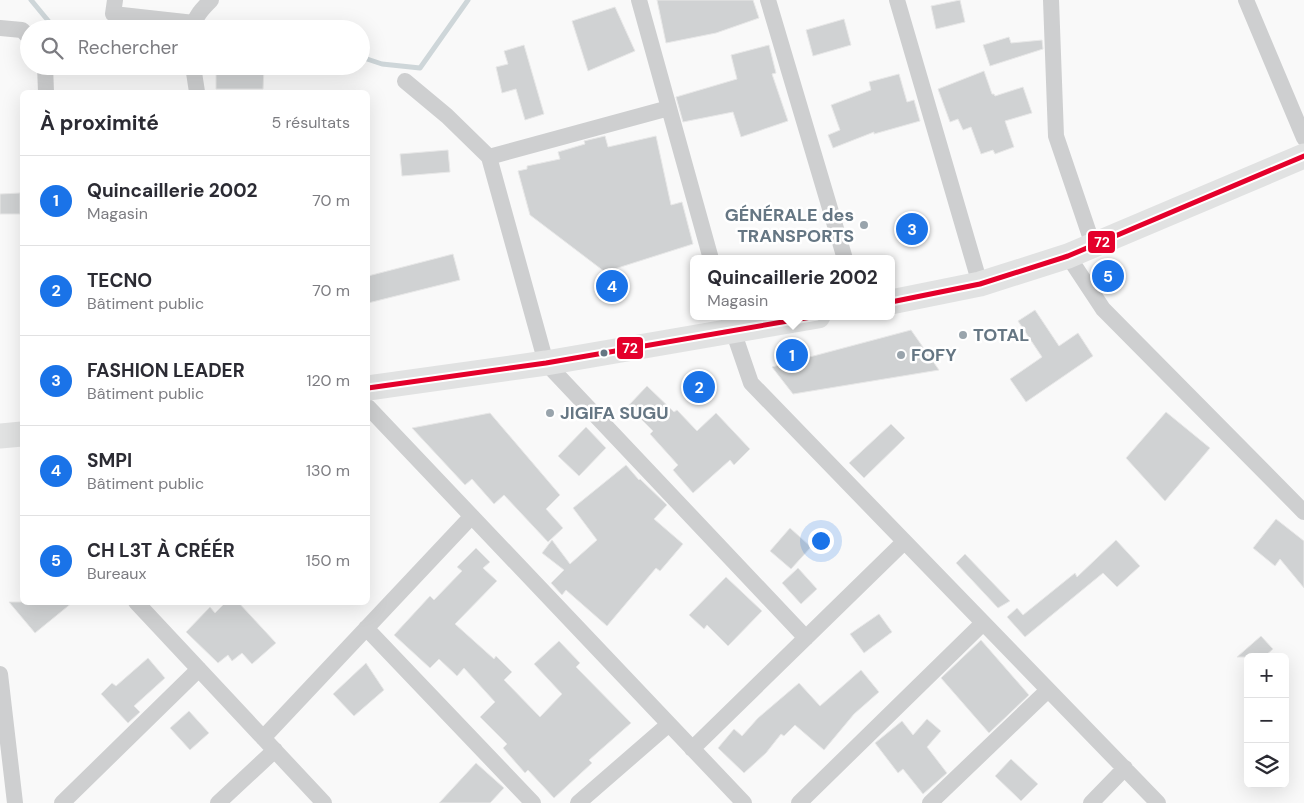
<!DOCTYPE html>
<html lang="fr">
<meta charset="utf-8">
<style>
body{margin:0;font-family:"DM Sans",sans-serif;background:#f7f7f7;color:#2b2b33}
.controls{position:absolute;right:15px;bottom:15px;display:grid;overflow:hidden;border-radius:8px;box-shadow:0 5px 20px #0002}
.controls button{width:45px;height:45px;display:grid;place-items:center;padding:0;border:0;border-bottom:1px solid #e1e1e2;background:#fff;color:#2b2b33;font:25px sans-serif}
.you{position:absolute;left:820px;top:540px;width:18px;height:18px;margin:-12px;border:4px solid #fff;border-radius:50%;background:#1a73e8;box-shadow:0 0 0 8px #1a73e833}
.badge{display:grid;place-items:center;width:32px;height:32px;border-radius:50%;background:#1a73e8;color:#fff;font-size:16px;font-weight:700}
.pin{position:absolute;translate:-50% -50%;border:2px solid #fff;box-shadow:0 1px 5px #0006}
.popup{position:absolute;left:690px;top:255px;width:205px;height:65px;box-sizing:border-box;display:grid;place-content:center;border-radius:8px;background:#fff;filter:drop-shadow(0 1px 4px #0005);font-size:16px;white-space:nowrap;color:#7c7c81}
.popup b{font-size:19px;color:#2b2b33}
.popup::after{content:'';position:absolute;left:50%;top:100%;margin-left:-10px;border:10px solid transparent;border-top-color:#fff}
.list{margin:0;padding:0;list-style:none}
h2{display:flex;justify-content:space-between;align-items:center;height:65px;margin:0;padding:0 20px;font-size:21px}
h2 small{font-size:16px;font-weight:400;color:#7c7c81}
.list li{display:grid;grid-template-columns:32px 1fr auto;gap:15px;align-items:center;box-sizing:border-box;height:90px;padding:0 20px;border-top:1px solid #e1e1e2}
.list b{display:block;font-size:19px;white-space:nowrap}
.list p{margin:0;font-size:16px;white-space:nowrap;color:#7c7c81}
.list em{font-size:16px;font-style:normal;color:#7c7c81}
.icon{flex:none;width:28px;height:28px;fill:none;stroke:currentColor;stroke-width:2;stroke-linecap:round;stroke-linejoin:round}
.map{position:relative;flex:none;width:1304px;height:803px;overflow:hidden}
.search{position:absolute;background:#fff;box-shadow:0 5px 20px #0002;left:20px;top:20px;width:350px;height:55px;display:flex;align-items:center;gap:12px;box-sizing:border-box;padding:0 18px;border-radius:28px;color:#7c7c81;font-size:19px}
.panel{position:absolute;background:#fff;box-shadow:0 5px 20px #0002;left:20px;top:90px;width:350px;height:515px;border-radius:8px}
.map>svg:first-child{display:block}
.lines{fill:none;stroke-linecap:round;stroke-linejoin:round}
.stream{stroke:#ced6d9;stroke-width:5}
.building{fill:#d0d2d3;stroke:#e8e8e8}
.street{stroke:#cecfd0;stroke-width:16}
.primary{stroke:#e1e2e2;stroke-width:25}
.bus-1-casing{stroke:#fff;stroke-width:9}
.bus-1{stroke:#e4002b;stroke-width:5}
.poi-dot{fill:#99a4ac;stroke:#fff;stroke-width:2}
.bus-dot{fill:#657683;stroke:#fff;stroke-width:2}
.labels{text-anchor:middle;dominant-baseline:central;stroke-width:5;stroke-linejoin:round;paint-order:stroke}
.poi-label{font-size:18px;font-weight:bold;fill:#657683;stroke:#fff;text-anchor:start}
.line-badge{stroke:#fff;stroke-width:2}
.badge-label{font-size:14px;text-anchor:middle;font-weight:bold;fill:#fff}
</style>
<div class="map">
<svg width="1304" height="803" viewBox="0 0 1304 803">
<rect width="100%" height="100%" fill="#f9f9f9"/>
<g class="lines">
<path class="stream" d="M31,0l24,29
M361,57l21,7 38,4 48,-68
M106,66l37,6 31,-6"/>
</g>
<path class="building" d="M657,0h96l6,18 -43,15 -50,10z
M960,0l5,22 -29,7 -5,-23z
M615,7l20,44 -47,20 -16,-50z
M844,19l7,26 -38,11 -7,-26z
M1009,37l2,6 31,-3 1,9 -53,17 -7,-21z
M524,45l20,69 -19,6 -9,-31 -14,4 -6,-26 12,-3 -4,-13z
M769,45l7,28 -4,1 16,47 -47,16 -8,-25 -50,10 -7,-25 61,-18 -6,-24z
M216,68h48l-1,21h-47z
M984,71l8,23h2l1,2 28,-9 9,26 -27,8 9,26 -19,7 -2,-4 -12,4 -10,-27 -8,3 -5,-11 -8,3 -12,-33z
M899,74l8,28 7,-2 6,21 -46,13v-2l-41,16 -5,-13 12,-5 -9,-25 40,-15 -2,-8z
M605,136l3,11 48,-11 15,69 11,-3 11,42 -88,28 -75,-57 -12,-44 9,-2v-3l33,-7 -2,-7 27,-8 -1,-3z
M448,150l2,22 -48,4 -2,-22z
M20,193v21h-20v-20z
M453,254l7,26 -92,23v-27z
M1035,310l24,36 19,-13 15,23 -67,46 -16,-23 32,-22 -24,-36z
M911,330l28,40 -146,24 -21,-27z
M647,386l27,26 3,-2 20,21 19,-18 34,36 -16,16 -4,-5 -37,33 -20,-23 5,-5 -28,-31 3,-3 -25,-25z
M1166,412l44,36 -45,53 -39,-43z
M490,413l70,82 -14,14 17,19 -15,14 -44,-47 -10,9 -22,-25 -7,6 -53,-57z
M891,424l14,14 -41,40 -15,-15z
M586,427l20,21 -27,28 -21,-20z
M626,465l13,15 1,-1 27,26 -13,14 29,25 -23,27 -4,-3 -49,58 -41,-36 -4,5 -11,-12 13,-13 -22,-17 10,-13 18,24 27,-24 -24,-32z
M1276,519l28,22v47l-24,-29 -5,7 -22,-18z
M790,528l21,19 -20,22 -21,-18z
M1116,540l24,26 -23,21 -14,-14 -78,64 -18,-20 10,-9 6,7 52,-42 2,4z
M476,548l14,14 -7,6 14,13 -42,43 39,35 2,-3 16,16 -8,8 36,37 22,-23 -28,-30 25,-23 21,22 -4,4 55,56 -42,37 3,3 -38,35 -26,-28 -3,3 -22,-25 4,-4 -27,-27 15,-15 -31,-34 -7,8 -18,-17 -9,9 -36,-33 36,-39 4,4 28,-29 -5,-4z
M965,554l45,47 -12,7 -42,-45z
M798,568l19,21 -16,15 -19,-21z
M726,577l36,34 -34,35 -21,-21 -3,4 -15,-14z
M9,602h64l-38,31z
M226,602h12l38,41 -24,21 -10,-11 -10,8 -4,-6 -10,8 -32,-31 24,-25 5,6z
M879,614l13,18 -28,21 -14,-19z
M1261,636l12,13 -9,8h-27z
M981,640l48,55 -40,38 -48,-55z
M148,658l17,20 -31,28 6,6 -12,11 -27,-29 11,-11 4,3z
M366,663l18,27 -30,26 -21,-22z
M861,670l18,22 -25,22 -30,36 -29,-25 -11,11 -3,-2 -15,19 -22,20 -26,-25 16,-19 8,7 16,-18 41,-35 21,23z
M189,711l20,22 -19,17 -20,-22z
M927,719l14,12 -14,16 20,26 -24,21 -20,-25 -5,4 -23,-30 27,-22 11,14z
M1011,759l27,25 -17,17 -26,-25z
M476,763l28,25 -14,15h-51z"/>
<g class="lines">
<path class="street" d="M115,0l-2,14 81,9
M639,0l72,259
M768,0l77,259
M897,0l83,284
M1051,0l5,136 37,109
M1246,0l58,138
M0,28l22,2 7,7
M193,29c1,-12 10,-21 18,-29
M45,66l1,26
M193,66l4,26
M405,81l42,35 42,41 57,206 260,275
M489,157l180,-49
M1068,256l35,53 201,203
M728,316l23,67 407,420
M368,407l376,396
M136,602l188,201
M366,628l167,175
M0,674l15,129
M263,738l208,-221
M692,749l212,-207
M62,803l137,-134
M218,803l57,-53
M578,803l91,-79
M799,803l184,-180
M930,803l118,-113
M1091,803l34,-35"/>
<path class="primary" d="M891,302l89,-18 88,-28 236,-100
M368,388l178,-25 272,-47
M0,436l22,-2"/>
<defs>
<path id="bus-1" d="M891,302l89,-18 88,-28 236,-100
M368,388l178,-25 271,-47"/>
</defs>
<use href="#bus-1" class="bus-1-casing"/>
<use href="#bus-1" class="bus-1"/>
</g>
<g class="poi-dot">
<circle cx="864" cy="225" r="5"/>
<circle cx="963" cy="335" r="5"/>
<circle cx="901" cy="355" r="5"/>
<circle cx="550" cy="413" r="5"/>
</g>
<circle class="bus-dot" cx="604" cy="353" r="4.5"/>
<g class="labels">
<g class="poi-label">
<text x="854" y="215" text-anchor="end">GÉNÉRALE des<tspan x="854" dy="21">TRANSPORTS</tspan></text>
<text x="973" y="335">TOTAL</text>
<text x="911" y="355">FOFY</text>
<text x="560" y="413">JIGIFA SUGU</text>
</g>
</g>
<g class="line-badge">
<rect x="1087" y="230" width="29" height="24" rx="5" fill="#e4002b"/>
<rect x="616" y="336" width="28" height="24" rx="5" fill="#e4002b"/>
</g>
<g class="badge-label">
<text x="1102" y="247">72</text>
<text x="630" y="353">72</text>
</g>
</svg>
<div class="controls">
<button>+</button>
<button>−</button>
<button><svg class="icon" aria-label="layers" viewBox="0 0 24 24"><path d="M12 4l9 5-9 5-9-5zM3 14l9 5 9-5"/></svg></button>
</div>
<div class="you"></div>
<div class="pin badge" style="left:792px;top:355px">1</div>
<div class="popup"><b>Quincaillerie 2002</b>Magasin</div>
<div class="pin badge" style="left:699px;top:387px">2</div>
<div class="pin badge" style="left:912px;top:229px">3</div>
<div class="pin badge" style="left:612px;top:286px">4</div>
<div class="pin badge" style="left:1108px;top:276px">5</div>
<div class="search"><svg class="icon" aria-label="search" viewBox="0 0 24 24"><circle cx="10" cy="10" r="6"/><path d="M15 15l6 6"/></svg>Rechercher</div>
<section class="panel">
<h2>À proximité<small>5 résultats</small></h2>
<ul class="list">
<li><span class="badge">1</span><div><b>Quincaillerie 2002</b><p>Magasin</p></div><em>70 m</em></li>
<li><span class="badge">2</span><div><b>TECNO</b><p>Bâtiment public</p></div><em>70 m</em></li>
<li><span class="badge">3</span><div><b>FASHION LEADER</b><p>Bâtiment public</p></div><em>120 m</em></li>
<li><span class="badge">4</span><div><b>SMPI</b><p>Bâtiment public</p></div><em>130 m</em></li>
<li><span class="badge">5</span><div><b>CH L3T À CRÉÉR</b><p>Bureaux</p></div><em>150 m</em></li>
</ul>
</section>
</div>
